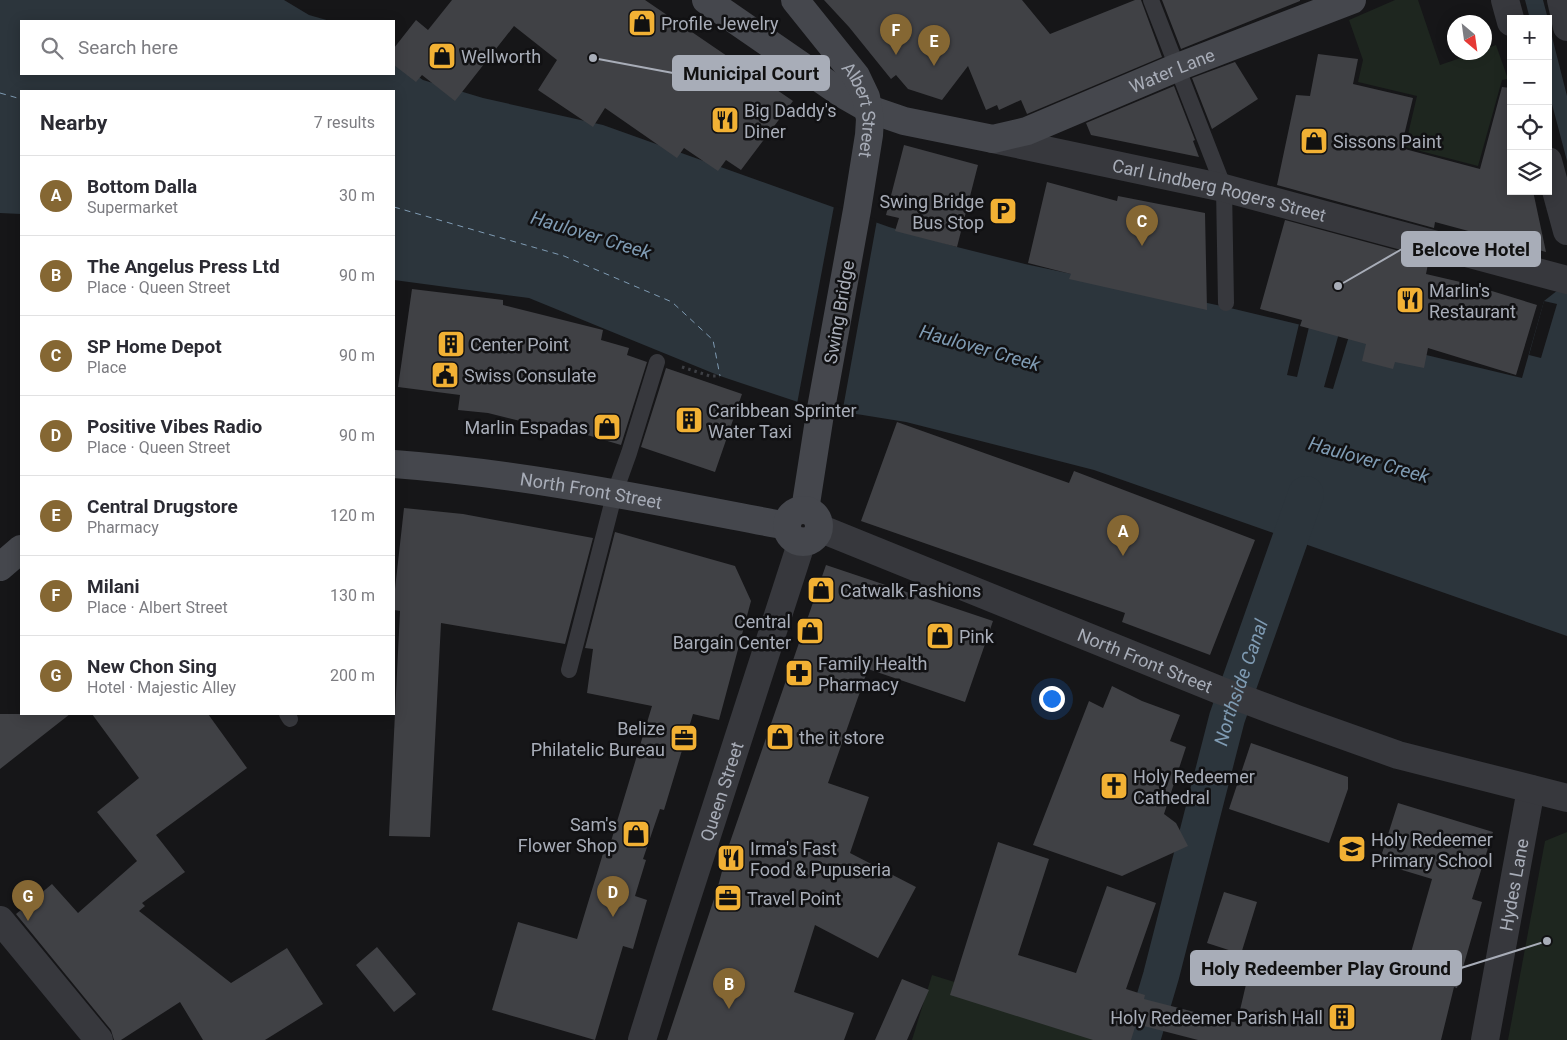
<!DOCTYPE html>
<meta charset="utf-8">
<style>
body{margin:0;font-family:Roboto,sans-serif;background:#f7f7f7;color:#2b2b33}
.controls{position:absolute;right:15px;top:15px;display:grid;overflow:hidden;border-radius:0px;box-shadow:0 2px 12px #0003}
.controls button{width:45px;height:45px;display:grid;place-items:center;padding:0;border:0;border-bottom:1px solid #e1e1e2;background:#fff;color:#2b2b33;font:25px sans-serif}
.compass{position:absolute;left:1447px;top:15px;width:45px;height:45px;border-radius:50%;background:#fff;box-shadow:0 2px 12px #0003;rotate:151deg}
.you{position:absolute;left:1051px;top:698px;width:18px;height:18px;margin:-12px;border:4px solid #fff;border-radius:50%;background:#1a73e8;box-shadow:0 0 0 8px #1a73e833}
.badge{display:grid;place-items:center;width:32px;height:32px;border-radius:50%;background:#856733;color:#fff;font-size:16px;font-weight:700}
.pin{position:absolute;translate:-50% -41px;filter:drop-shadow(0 1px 2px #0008)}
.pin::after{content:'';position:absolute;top:26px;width:18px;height:15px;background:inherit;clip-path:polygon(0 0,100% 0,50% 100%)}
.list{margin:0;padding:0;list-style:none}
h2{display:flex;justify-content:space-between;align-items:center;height:65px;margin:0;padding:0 20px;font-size:21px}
h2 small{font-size:16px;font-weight:400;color:#7c7c81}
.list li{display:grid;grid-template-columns:32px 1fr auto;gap:15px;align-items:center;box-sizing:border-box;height:80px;padding:0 20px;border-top:1px solid #e1e1e2}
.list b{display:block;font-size:19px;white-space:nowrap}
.list p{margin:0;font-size:16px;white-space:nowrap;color:#7c7c81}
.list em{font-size:16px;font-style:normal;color:#7c7c81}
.icon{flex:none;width:28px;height:28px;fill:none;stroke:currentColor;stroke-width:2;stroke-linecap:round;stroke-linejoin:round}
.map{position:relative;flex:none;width:1567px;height:1040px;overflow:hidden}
.search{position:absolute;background:#fff;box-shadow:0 2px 12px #0003;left:20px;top:20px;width:375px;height:55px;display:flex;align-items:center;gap:12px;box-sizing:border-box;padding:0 18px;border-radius:0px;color:#7c7c81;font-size:19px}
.panel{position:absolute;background:#fff;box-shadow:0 2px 12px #0003;left:20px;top:90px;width:375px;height:625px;border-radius:0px}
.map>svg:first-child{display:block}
.green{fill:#1e261f}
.water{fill:#2c353c}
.pier{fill:#161618}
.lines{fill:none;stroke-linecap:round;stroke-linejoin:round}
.canal{stroke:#2c353c;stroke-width:36}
.ferry{stroke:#7f9bb3;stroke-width:1;stroke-dasharray:6 5;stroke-linecap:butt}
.building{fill:#404145}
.path{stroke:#3d3f44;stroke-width:3;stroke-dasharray:2.5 4;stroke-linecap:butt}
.service{stroke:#37383d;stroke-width:16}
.minor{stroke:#37383d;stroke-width:28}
.tertiary{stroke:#37383d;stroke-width:28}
.secondary{stroke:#45474d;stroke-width:28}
.labels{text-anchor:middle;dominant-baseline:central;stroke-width:5;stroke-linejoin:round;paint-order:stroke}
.poi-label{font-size:18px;fill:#a8adb8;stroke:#111113;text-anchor:start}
.street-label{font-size:18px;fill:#a8adb8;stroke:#111113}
.water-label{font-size:19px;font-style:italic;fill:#7f9bb3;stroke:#111113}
.leader{fill:none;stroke:#a8adb8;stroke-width:2}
.callout-dot{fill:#a8adb8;stroke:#111113;stroke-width:2}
.callout{fill:#a8adb8;stroke:#a8adb8;stroke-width:2}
.callout-label{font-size:19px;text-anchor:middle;font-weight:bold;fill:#111}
</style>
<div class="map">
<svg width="1567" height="1040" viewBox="0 0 1567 1040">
<rect width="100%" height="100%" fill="#161618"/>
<path class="green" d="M1395,0h23l22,65 35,-12 9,-1 1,-3 11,-4 12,34 -6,1 -24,86 -73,-19 12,-51 -59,-14 5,-22 -14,-40z
M1567,832v208h-59l37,-199z
M932,975l189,59 -2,6h-207z"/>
<path class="water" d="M0,0h284l25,15 21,6h-309v53h373v-14l29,20 60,18 120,27 286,102 68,20 68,17 201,43 296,71 22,-77 23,-18v353l-473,-166 -188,-48 -93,-15 -93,-31 -191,-78 -135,-18v-189h-373v123l-21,-1z
M1525,0h18l5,19h-18z
M1548,21l19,75v65l-19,-72z"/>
<path class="pier" d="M834,206l9,2 34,12 -35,194 -29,-5 -16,-5z
M1544,301l13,3 -16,54 -12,-3z
M1299,324l10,3 -12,50 -10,-2z
M1339,333l10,3 -16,53 -9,-2z"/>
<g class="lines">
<path class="canal" id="s1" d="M1142,1040l19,-64 66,-258 79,-224"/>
<path class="ferry" d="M0,93l21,6
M394,207l170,49 108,46 41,38 7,36"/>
</g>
<path class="building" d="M452,0h193l148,101 -52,69 -15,-10 -8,11 -34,-23 -7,10 -72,-50 -12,19 -55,-37 19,-30 -43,-34 -59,75 -33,-26 -6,7 -22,-17v-17l22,-28 12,10z
M824,0h198l28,34 85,-34h6l21,57 -135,57 -6,-14 -22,10 -2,-5 -11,5 -18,-44 -26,34 -34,-11 -12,-14 -5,4 -42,-52z
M1162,0h138v1l-119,48z
M1318,54l40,5 -5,25 60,14 -12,50 79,21 22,-82 9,1v103h22l13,61 -111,-30 -1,6 -157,-43 19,-90 14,1z
M1235,62l23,37 -46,30 -20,-51z
M1174,86l21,54 -2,1 6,16 -108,-22 -5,-12z
M904,145l74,20 -21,82 -62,-16 4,-13 -13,-3z
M1047,182l70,19 1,-5 87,17 2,97 -138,-31 2,-5 -43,-11z
M1285,220l144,39 -3,15 43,10 68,21 -21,70 -88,-27 -4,20 -29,-6 -2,7 -31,-8 4,-17 -66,-18 2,-6 -42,-11z
M412,289l91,11v5l100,25 -2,10 28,8 -2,7 20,7 -26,83 -44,-13v3l-89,-22 -30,-3 2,-15 -62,-8z
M666,368l76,26 -27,78 -74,-25z
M897,422l172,61 5,-12 181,69 -45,115 -88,-33 3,-9 -264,-92z
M404,508l59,6 130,24 -28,106 -124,-21 -11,214 -41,-1 11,-225 -6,-1v-12z
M615,532l120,34 16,35 -32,119 -26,-6 -29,96 -4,-1 -17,50 3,1 -11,36 12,4 -14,49 -10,-3 -28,94 -103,-30 26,-88 59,17 28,-92 4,1 43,-142 -65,-13 6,-44 -8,-1z
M826,565l167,56 -28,81 -97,-33 -40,114 41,14 -19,56 66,34 -38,71 -63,-33 -21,67 60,21 -10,27h-177l50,-150 12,-45z
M1112,686l30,15 38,14 -10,26 16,6 -22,67 12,9 12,23 -66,30 -89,-31 56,-144 14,7z
M0,714h70l-70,55z
M92,714h116l39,54 -91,67 29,37 -43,31 3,3 -6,5 92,72 56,-35 36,56 -58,36h-62l-23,-38 -59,38h-7l-3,-10 -95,-116 36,-30 26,29 59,-52 -40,-49 42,-34z
M1251,743l97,34v12l-19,54 -100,-34z
M1398,803l95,29 -21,67 10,3 -25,86 -3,-1 -13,53h-243l-62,-16 -5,16h-38l-143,-45 48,-153 51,17 -31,96 58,18 31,-87 49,17 -30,86 19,6 -1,4 93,24 17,-73 148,34 30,-105 -53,-16z
M1224,892l33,10 -16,52 -34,-11z
M377,947l39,47 -22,18 -38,-47z
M902,979l27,11 -22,50h-32z"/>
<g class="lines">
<path class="path" d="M682,367l28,9h10"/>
<path class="service" d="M1151,0l73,188 2,115
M569,670l46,-178 14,-39 28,-91
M287,714l3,5"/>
<g class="minor">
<path d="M1505,0l6,22"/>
<path d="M1561,0l6,27"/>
<path id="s2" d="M993,139l231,49 343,92"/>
<path d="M1548,161l19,70"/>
<path d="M0,920l99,120"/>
<path id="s3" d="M1485,1040l46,-251"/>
</g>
<g class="tertiary">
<path id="s4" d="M819,528l400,162 78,29 101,36 169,43"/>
<path id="s5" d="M642,1040l27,-87 133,-412"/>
</g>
<g class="secondary">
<path id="s6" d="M706,0l135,93 28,16 35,12 89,18 34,-8 151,-64 174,-67"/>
<path id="s7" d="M795,0l61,76 10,21 4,22 -1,16 -12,75 -37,204 -15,96"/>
<path id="s8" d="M394,464c134,10 261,37 393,62"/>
<circle cx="803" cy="526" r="16"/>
<path d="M0,567l21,-18"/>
</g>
</g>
<defs>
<symbol id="shop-square" viewBox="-11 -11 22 22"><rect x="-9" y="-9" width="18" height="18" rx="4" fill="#f2b134" stroke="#111113"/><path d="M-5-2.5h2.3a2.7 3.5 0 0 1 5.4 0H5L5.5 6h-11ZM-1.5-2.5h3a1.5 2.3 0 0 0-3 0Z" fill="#111"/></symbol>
<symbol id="restaurant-square" viewBox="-11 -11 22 22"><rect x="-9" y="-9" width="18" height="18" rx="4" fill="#f2b134" stroke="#111113"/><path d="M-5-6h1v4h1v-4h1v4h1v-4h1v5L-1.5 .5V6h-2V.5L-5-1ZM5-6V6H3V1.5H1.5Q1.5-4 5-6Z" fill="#111"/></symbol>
<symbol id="parking-square" viewBox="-11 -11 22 22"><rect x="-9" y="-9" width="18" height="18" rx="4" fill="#f2b134" stroke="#111113"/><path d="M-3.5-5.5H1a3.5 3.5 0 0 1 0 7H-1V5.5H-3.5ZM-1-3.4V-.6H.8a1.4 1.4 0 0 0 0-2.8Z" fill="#111"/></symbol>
<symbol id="building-square" viewBox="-11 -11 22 22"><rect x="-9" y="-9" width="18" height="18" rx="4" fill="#f2b134" stroke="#111113"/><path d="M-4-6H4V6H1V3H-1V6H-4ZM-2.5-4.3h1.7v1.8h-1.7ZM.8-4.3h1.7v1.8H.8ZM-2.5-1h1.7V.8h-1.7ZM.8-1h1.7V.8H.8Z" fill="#111"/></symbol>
<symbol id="civic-square" viewBox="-11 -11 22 22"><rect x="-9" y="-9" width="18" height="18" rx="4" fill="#f2b134" stroke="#111113"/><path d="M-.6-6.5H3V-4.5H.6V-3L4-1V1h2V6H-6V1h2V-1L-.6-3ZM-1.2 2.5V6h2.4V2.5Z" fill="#111"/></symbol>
<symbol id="pharmacy-square" viewBox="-11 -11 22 22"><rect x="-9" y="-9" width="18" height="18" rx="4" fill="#f2b134" stroke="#111113"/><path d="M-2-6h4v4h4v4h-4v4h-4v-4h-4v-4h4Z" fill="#111"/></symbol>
<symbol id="office-square" viewBox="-11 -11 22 22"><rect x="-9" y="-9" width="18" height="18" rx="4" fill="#f2b134" stroke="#111113"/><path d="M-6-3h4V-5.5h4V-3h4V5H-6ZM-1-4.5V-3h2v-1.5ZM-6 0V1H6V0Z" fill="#111"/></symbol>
<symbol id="church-square" viewBox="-11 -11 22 22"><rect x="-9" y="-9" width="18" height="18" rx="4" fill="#f2b134" stroke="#111113"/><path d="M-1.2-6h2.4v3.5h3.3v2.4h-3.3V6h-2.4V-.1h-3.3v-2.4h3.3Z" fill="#111"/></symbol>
<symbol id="school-square" viewBox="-11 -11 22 22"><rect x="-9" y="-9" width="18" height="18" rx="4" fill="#f2b134" stroke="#111113"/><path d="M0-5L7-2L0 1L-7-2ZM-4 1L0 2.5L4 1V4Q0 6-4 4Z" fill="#111"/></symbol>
</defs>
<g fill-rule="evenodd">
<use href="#shop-square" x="626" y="7" width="32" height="32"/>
<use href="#shop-square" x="426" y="40" width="32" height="32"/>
<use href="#restaurant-square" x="709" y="104" width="32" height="32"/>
<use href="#shop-square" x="1298" y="125" width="32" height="32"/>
<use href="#parking-square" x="987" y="195" width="32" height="32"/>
<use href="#restaurant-square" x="1394" y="284" width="32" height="32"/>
<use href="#building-square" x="435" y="328" width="32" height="32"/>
<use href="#civic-square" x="429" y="359" width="32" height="32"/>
<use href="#building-square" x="673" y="404" width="32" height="32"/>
<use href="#shop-square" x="591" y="411" width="32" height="32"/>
<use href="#shop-square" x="805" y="574" width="32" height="32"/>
<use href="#shop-square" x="794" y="615" width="32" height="32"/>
<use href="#shop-square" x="924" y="620" width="32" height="32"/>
<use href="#pharmacy-square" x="783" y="657" width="32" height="32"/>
<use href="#shop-square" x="764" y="721" width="32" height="32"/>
<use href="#office-square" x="668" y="722" width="32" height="32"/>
<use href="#church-square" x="1098" y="770" width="32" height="32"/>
<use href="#shop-square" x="620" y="818" width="32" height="32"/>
<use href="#school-square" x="1336" y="833" width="32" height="32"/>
<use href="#restaurant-square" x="715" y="842" width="32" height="32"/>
<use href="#office-square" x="712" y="882" width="32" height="32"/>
<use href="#building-square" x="1326" y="1001" width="32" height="32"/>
</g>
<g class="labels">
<g class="poi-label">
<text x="661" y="23">Profile Jewelry</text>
<text x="461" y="56">Wellworth</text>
<text x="744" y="110">Big Daddy's<tspan x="744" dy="21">Diner</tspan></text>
<text x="1333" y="141">Sissons Paint</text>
<text x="984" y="201" text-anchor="end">Swing Bridge<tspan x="984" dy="21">Bus Stop</tspan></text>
<text x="1429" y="290">Marlin's<tspan x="1429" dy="21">Restaurant</tspan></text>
<text x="470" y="344">Center Point</text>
<text x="464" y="375">Swiss Consulate</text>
<text x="708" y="410">Caribbean Sprinter<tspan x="708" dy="21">Water Taxi</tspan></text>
<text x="588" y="427" text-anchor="end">Marlin Espadas</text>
<text x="840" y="590">Catwalk Fashions</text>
<text x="791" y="621" text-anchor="end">Central<tspan x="791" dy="21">Bargain Center</tspan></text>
<text x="959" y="636">Pink</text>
<text x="818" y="663">Family Health<tspan x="818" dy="21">Pharmacy</tspan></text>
<text x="665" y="728" text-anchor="end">Belize<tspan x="665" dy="21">Philatelic Bureau</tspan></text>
<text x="799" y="737">the it store</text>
<text x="1133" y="776">Holy Redeemer<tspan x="1133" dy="21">Cathedral</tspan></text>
<text x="617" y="824" text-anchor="end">Sam's<tspan x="617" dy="21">Flower Shop</tspan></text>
<text x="1371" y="839">Holy Redeemer<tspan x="1371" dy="21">Primary School</tspan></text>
<text x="750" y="848">Irma's Fast<tspan x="750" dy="21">Food &amp; Pupuseria</tspan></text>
<text x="747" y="898">Travel Point</text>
<text x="1323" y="1017" text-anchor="end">Holy Redeemer Parish Hall</text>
</g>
<g class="street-label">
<text stroke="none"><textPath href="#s6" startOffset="516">Water Lane</textPath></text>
<text stroke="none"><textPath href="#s7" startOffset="132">Albert Street</textPath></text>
<text stroke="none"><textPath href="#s2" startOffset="232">Carl Lindberg Rogers Street</textPath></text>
<text transform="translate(839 312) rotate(-80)">Swing Bridge</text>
<text stroke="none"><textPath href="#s8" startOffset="199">North Front Street</textPath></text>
<text stroke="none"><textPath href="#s4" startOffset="352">North Front Street</textPath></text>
<text stroke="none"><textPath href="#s5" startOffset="261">Queen Street</textPath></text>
<text stroke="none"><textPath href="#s3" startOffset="158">Hydes Lane</textPath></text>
</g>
<g class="water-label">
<text transform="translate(591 235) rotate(17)">Haulover Creek</text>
<text transform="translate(980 348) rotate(16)">Haulover Creek</text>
<text transform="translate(1369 460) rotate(16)">Haulover Creek</text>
<text stroke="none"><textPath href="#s1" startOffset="371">Northside Canal</textPath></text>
</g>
</g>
<path class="leader" d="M593 58L673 73M1338 286L1402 249M1547 941L1461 968"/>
<g class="callout-dot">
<circle cx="593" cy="58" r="5"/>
<circle cx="1338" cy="286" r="5"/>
<circle cx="1547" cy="941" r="5"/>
</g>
<g class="callout">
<rect x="673" y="56" width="156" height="34" rx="5"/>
<rect x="1402" y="232" width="138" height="34" rx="5"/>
<rect x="1191" y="951" width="270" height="34" rx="5"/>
</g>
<g class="callout-label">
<text x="751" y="80">Municipal Court</text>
<text x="1471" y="256">Belcove Hotel</text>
<text x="1326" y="975">Holy Redeember Play Ground</text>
</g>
</svg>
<div class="controls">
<button>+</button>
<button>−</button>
<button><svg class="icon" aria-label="locate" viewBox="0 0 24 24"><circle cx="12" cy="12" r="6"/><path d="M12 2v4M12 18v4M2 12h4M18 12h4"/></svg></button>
<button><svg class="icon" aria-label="layers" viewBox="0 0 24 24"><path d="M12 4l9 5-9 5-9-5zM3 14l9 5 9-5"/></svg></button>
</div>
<svg class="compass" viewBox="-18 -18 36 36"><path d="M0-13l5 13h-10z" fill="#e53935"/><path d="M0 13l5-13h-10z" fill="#7c7c81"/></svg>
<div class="you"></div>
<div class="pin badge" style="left:1123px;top:556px">A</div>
<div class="pin badge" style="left:729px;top:1009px">B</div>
<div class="pin badge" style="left:1142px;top:246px">C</div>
<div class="pin badge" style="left:613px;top:917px">D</div>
<div class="pin badge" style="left:934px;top:66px">E</div>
<div class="pin badge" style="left:896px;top:55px">F</div>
<div class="pin badge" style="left:28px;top:921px">G</div>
<div class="search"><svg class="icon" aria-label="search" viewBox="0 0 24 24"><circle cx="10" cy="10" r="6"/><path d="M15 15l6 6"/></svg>Search here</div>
<section class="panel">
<h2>Nearby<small>7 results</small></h2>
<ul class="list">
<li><span class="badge">A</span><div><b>Bottom Dalla</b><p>Supermarket</p></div><em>30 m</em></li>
<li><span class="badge">B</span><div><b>The Angelus Press Ltd</b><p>Place · Queen Street</p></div><em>90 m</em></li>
<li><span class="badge">C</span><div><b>SP Home Depot</b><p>Place</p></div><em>90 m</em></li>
<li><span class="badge">D</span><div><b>Positive Vibes Radio</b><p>Place · Queen Street</p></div><em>90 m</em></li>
<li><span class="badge">E</span><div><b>Central Drugstore</b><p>Pharmacy</p></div><em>120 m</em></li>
<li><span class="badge">F</span><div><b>Milani</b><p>Place · Albert Street</p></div><em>130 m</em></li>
<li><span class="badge">G</span><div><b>New Chon Sing</b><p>Hotel · Majestic Alley</p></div><em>200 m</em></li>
</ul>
</section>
</div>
